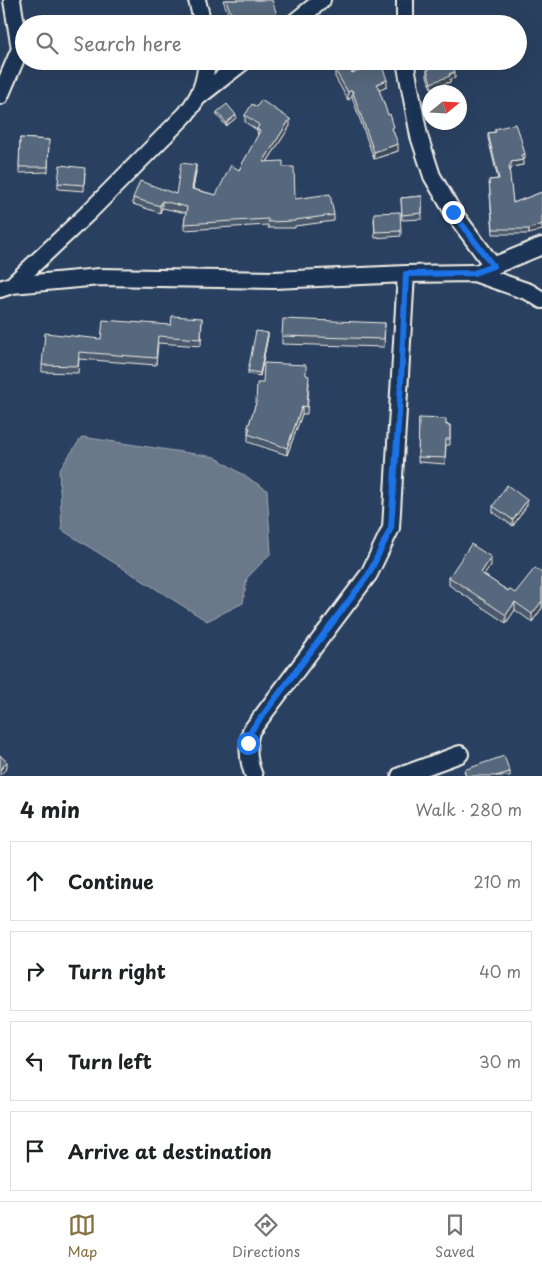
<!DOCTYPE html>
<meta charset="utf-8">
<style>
body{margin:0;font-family:"Playpen Sans",sans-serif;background:#f6f6f6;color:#202124}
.compass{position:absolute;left:422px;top:85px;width:45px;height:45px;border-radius:50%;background:#fff;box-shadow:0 5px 20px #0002;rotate:72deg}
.stop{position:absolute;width:15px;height:15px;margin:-11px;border:4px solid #1a73e8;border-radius:50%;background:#fff}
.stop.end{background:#1a73e8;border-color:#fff;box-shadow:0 1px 5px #0008}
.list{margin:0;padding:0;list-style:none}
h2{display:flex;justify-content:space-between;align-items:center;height:65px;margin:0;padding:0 20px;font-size:21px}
h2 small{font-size:16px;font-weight:400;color:#757577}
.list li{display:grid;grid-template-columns:32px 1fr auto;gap:15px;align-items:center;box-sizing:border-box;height:80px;margin:0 10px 10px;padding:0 10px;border:1px solid #e0e0e0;border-radius:0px}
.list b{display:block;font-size:19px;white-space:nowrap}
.list em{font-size:16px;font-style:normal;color:#757577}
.icon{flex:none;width:28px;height:28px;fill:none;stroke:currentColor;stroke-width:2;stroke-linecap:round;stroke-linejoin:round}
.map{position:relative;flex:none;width:542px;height:776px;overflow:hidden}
.search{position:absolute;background:#fff;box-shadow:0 5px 20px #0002;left:15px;right:15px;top:15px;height:55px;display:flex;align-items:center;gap:12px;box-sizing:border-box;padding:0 18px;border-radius:28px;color:#757577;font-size:19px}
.sheet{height:425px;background:#fff}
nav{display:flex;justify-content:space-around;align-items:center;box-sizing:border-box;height:70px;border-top:1px solid #e0e0e0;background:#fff;font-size:14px;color:#757577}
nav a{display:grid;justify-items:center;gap:2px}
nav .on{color:#847042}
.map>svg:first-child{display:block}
.water{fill:#6a788a;stroke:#a1a8b0}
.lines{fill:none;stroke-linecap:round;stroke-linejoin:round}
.minor-casing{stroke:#f4f1e8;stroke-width:20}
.minor{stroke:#1d3557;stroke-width:16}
.wall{fill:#4a596c;stroke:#f4f1e8}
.shaded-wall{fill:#3c4858;stroke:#f4f1e8}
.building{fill:#56677d;stroke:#f4f1e8}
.route{stroke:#1a73e8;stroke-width:6}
</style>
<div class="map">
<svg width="542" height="776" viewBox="0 0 542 776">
<rect width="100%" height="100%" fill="#2a4060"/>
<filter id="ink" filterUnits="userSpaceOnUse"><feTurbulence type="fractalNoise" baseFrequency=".02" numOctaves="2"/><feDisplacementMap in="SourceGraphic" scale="10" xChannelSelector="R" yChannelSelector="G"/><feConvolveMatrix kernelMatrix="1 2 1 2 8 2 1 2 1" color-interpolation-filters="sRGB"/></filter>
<g filter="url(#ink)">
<path class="water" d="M82,437l133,20 52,33 4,63 -24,25 -4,25 -36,18 -145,-91 -3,-60z"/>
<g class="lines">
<defs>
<path id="minor" d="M197,0l6,24
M292,24l30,-24
M405,24v-24
M405,61l14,75 13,40 21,36 40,54
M0,96l20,-47 -8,-49
M198,97l46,-36
M483,270l59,-24
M12,285l76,-72 98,-99c14,-18 19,-30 21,-53
M0,289l12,-4 88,-8 174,3 132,-6 68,-1 55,19 13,8
M254,776c-6,-14 -7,-30 -3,-45l118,-157 22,-46 15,-254
M400,776l60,-22"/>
</defs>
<use href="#minor" class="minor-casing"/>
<use href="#minor" class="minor"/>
</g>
<path class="wall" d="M223,0h39l16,24h-46z
M426,61h25l4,17 -5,1v3l-19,6 -4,-12v-6h1z
M335,70l17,3 35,14 -8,3 15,44 4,17 -24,8 -22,-62 -4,3 -13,-23z
M257,107l33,19 -23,36 16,5 12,32 39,16v6l-39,5v2h-27v-3l-84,5v-6l2,-11 -24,-5 -2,5 -27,-9v-6l43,-4 20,-22 -3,17 23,6 23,-25 19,-34 -1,-6 -12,-8v-7z
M217,112l19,6 -10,8 -9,-11z
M495,129l30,30h-3l1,6 -12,2v3l-2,1 4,32 29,-11 -13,42h-36l-4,-54 9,-1 -10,-41v-5l7,-1z
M20,138l29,2 -1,32 -29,1z
M85,173l-1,18 -26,-2v-6z
M422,196v23l-20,1 -1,-22z
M374,219l27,12v5l-26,2z
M202,318l-1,28 -43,-3 -2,22 -77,-6 -1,14 -36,-1v-7l59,-26 70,-14z
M385,323l-1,24 -102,-3v-8z
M268,336l-8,40 -12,-2v-3z
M306,375l3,8 -2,31h-5l-15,41 -39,-13v-15l15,-44z
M419,418l31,7v20h-4l-1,19 -27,-2z
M527,505l-14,21 -20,-14v-6z
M491,565l-7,10 24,16 7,2 27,-20v35l-10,14 -17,-12 -9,13 -57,-38v-8z"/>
<path class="shaded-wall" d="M278,18v6h-8l2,-4z
M455,72v6l-5,1v3l-19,6v-5z
M387,80v7l-10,4v-7z
M352,90v7l-4,3v-8z
M236,115v3l-10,8v-3z
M290,119v7l-27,42v-6z
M398,144v7l-24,8v-7z
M525,154v5l-4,1v-5z
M523,160v5l-12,2v3l-2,1v-5l2,-4z
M196,165v7l-4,23v-6z
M162,201v7l-2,5v-7z
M542,224v6l-13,4v-5z
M268,333v3l-8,40v-3z
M302,406v8l-15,41v-7z
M527,500v5l-14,21v-6z
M491,557v8l-10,15v-7z
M542,601v7l-10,14v-8z
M515,602v8l-9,13v-8z
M7,762v6l-7,7v-5z
M510,772v4h-14z"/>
<path class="building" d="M226,0h46l6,18 -6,2v3l-2,1h-35z
M471,19l17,3v2h-17z
M427,61h24l4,11 -6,2 1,2 -19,7 -4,-13 3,-1z
M347,63l5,10 29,-10 6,17 -10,4 11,31 2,-1 4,13 -2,1 6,16 -24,8 -22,-62 -4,2 -13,-22z
M261,100l29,19 -27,43 20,-1v6h11l1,32 35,-5 4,21 -39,5v1l-27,1v-3l-84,5 3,-17 -25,-6 -2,5 -27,-8 7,-17 36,13 5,-31 15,2 -4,24 24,6 15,-30 8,5 21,-39 -3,-2 2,-4 -14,-10 7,-11 5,3z
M227,104l9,11 -10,8 -9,-11z
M515,124l3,8h1l6,22 -4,1 2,5 -12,2v3l-2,1 4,37 29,-11v32l-13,5h-36l-4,-49 10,-1 -11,-46 8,-1 -1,-3z
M20,138l29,2 -1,27h-29z
M60,165l25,3 -1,17 -26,-2z
M422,196v17l-20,2 -1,-17z
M400,212l1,19 -26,1 -1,-19z
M172,316l30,2 -1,21 -43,-3 -2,22 -77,-6 -1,14 -36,-1 3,-32 56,6 2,-19 68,5z
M283,319l102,4 -1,16 -102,-3z
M256,331l12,2 -8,40 -12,-2z
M264,363l42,2v10l3,1 -2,31 -5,-1 -15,42 -39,-14 2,-6 -2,-1 8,-24 1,-20h6z
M419,418l27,1v6h4v14h-4l-1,19 -27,-1z
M507,485l20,15 -14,20 -20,-14z
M471,544l20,13 -10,16 27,18 1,-2 6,4 20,-25 7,5v28l-10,13 -17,-12 -9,13 -57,-38z
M0,755l7,7 -7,8z
M504,756l6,16 -14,4h-30l-2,-6z"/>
</g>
<g class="lines" filter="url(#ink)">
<path class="route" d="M248,743l3,-12 118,-157 22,-46 10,-146 5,-108 68,-1 19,-7 -40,-54"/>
</g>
</svg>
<svg class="compass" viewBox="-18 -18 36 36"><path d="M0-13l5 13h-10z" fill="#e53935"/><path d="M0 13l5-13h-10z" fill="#757577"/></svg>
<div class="stop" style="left:248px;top:743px"></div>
<div class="stop end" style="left:453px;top:212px"></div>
<div class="search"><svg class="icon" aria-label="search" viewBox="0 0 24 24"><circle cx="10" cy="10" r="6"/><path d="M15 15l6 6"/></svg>Search here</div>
</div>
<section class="sheet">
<h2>4 min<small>Walk · 280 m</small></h2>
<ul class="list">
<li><svg class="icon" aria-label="ahead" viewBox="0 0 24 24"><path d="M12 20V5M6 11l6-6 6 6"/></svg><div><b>Continue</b></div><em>210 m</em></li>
<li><svg class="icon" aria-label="right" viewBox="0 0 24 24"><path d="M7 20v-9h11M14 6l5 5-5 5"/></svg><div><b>Turn right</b></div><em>40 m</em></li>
<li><svg class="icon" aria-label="left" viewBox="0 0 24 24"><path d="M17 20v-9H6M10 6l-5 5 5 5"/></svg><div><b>Turn left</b></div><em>30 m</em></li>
<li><svg class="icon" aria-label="arrive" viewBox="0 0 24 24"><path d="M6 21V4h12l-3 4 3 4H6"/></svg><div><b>Arrive at destination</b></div></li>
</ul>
</section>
<nav>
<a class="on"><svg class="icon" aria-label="map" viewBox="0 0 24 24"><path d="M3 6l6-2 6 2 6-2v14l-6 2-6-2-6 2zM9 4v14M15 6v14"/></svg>Map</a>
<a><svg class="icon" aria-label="directions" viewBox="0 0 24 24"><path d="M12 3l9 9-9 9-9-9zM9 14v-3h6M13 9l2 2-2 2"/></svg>Directions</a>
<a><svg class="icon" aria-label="saved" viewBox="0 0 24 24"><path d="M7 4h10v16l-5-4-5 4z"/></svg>Saved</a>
</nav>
